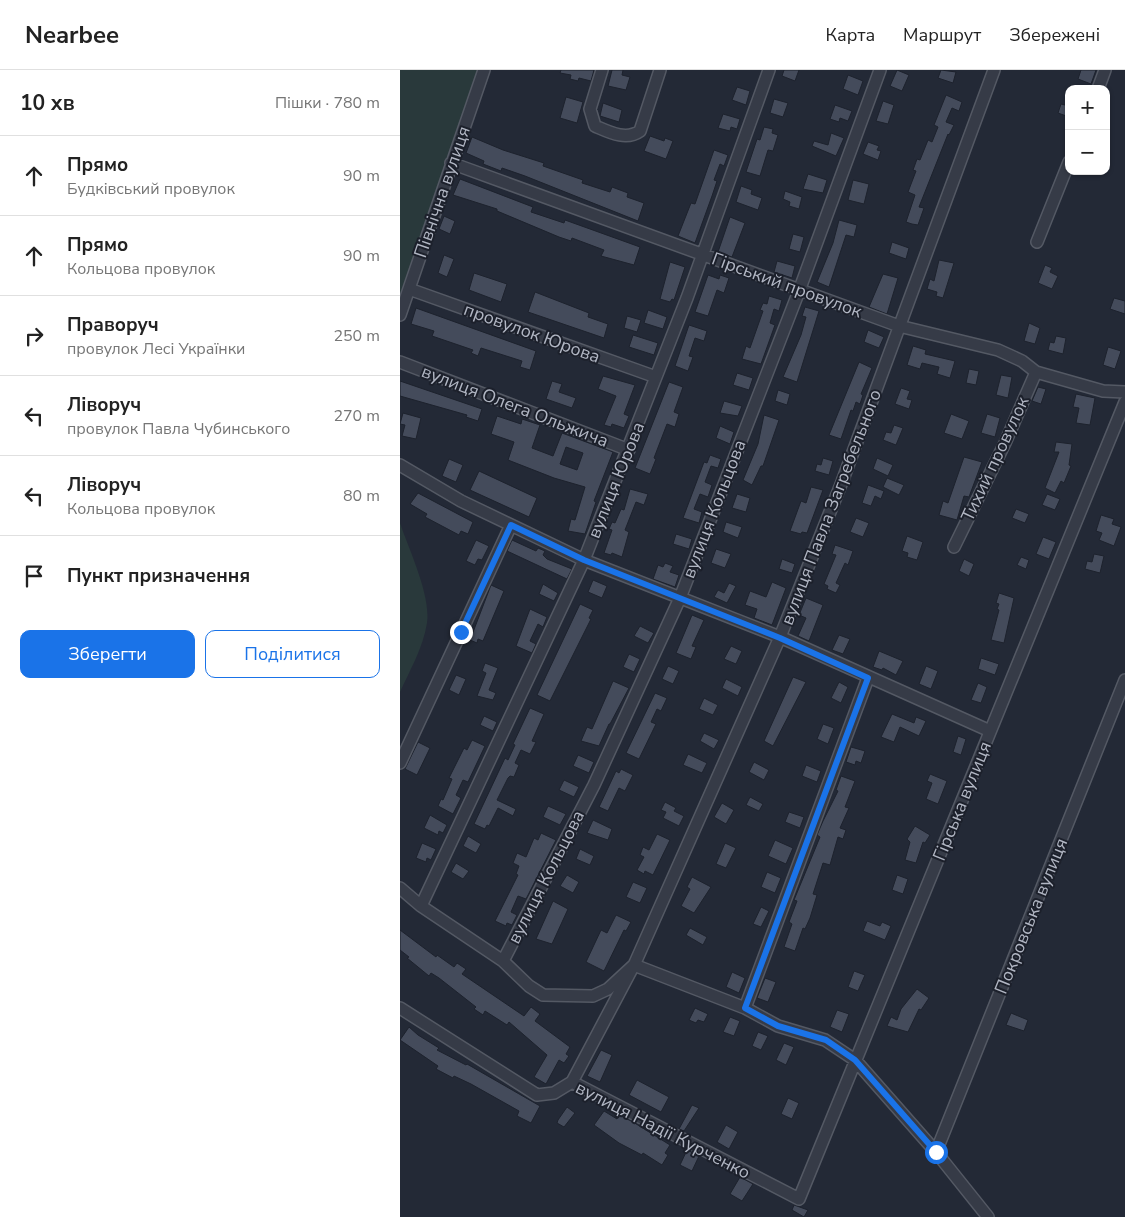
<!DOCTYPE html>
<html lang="uk">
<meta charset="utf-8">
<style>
body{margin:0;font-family:"Nunito Sans",sans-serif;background:#f2f2f2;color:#222}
.controls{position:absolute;right:15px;top:15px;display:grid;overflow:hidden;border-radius:10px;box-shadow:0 1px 4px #0004}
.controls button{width:45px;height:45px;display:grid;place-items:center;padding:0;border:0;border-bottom:1px solid #e0e0e0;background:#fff;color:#222;font:25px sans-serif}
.stop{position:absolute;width:15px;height:15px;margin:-11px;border:4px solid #1a73e8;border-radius:50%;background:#fff}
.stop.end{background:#1a73e8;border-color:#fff;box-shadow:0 1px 5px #0008}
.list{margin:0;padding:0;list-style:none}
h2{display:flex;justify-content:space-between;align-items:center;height:65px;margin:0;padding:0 20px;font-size:21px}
h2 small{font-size:16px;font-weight:400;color:#767676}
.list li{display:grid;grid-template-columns:32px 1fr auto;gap:15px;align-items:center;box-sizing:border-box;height:80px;padding:0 20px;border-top:1px solid #e0e0e0}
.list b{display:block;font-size:19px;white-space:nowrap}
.list p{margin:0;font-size:16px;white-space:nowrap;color:#767676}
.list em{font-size:16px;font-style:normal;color:#767676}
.actions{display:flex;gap:10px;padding:15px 20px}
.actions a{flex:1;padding:11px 0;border:1px solid #1a73e8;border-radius:10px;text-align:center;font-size:18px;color:#1a73e8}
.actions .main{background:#1a73e8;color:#fff}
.icon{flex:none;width:28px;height:28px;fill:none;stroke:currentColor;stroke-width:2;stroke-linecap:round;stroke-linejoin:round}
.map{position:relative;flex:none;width:725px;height:1147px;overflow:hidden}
header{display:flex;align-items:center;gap:30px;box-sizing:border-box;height:70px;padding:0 25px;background:#fff;border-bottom:1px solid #e0e0e0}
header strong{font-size:24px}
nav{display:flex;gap:28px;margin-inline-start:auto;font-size:18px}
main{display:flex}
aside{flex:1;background:#fff}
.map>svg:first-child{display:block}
.green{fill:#29393b}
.building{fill:#444b5b;stroke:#1d222d;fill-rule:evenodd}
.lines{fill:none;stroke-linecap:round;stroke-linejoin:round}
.minor-casing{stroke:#545964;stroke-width:14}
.minor{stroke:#363b47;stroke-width:11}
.route{stroke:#1a73e8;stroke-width:6}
.labels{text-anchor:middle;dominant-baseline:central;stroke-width:4;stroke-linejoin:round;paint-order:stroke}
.street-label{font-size:18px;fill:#b1b6c3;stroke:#1c202b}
</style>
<header>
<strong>Nearbee</strong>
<nav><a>Карта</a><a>Маршрут</a><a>Збережені</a></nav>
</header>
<main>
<aside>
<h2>10 хв<small>Пішки · 780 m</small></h2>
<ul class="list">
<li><svg class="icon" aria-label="ahead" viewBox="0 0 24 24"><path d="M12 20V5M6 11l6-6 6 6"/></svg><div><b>Прямо</b><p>Будківський провулок</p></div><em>90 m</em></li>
<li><svg class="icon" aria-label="ahead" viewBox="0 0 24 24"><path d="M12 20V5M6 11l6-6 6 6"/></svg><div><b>Прямо</b><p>Кольцова провулок</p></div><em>90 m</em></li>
<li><svg class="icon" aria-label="right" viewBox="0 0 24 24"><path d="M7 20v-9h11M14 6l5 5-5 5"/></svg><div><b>Праворуч</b><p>провулок Лесі Українки</p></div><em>250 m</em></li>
<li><svg class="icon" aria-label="left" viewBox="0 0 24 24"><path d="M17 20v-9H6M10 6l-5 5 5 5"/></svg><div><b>Ліворуч</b><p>провулок Павла Чубинського</p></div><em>270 m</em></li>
<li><svg class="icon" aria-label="left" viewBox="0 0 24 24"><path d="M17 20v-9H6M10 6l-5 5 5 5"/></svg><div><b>Ліворуч</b><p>Кольцова провулок</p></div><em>80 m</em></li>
<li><svg class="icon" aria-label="arrive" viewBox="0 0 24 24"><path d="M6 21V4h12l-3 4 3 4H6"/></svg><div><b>Пункт призначення</b></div></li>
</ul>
<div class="actions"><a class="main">Зберегти</a><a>Поділитися</a></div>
</aside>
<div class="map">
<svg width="725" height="1147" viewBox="0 0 725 1147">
<rect width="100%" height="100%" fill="#232936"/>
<path class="green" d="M0,0h80l-80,232z
M0,453c9,27 31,72 27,100 -4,25 -17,47 -27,69z"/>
<path class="building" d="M161,0h33l-3,11 -12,-3 -1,3 -8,-2 1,-4 -11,-2z
M212,0h11l-1,5 8,2 -4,13 -18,-4z
M384,0h15l-4,11 -13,-5z
M497,0l12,5 -7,16 -12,-5z
M541,0l15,2 -3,11 -15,-5z
M681,0h15l-5,14 -13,-5z
M448,5l15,6 -5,14 -15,-6z
M337,17l13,4 -4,14 -14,-5z
M546,25l16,7 -3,9 -7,-3 -6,14 8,3 -5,10 -1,-1 -29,73 5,1 -6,17 -6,-1 -6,-2 9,-27 -7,-3 8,-21 -3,-1 4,-11 3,1 8,-20 4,2 6,-15 -4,-2z
M166,27l17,5 -6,21 -17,-5z
M374,29l14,4 -5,14 -13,-4z
M483,31l11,4 -6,19 -12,-3z
M203,33l19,7 -3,12 -19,-6z
M661,34l8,2v11l-11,-4z
M435,35l17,6 -4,10 -8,-3 -1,4 -9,-3z
M323,44l17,5 -3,10 -6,-2 -1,4 -12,-3z
M364,57l9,2 -1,4 6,2 -5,16 -5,-1 -8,26 -14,-4 11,-33 3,1z
M431,63l13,5 -8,18 -24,-10 2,-5 14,4z
M250,66l14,5 1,-3 8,3 -7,18 -22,-8z
M72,67l31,13 41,13 -1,3 40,14 -1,3 28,9 2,-5 16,6 -1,4 17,6 -6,18 -113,-45 -23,-8 -1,3 -18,-7 1,-3 -18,-8z
M468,72l11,4 -2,4 4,1 -3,9 -15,-6z
M314,80l14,5 -4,11 -4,-2 -6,16 3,1 -5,15 -17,47 -17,-7 13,-33 4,1z
M408,104l19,6 -4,13 -20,-4z
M60,109l73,28 -2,5 33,11 1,-3 75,27 -6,18 -33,-9 3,-6 -32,-12 -1,3 -12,-4 -62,-26v-2l-44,-14z
M453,110l16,4 -5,20 -16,-4z
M341,116l11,4 -1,4 11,4 -4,12 -22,-8z
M385,121l17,6 -3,12 -10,-3 1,-4 -7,-3z
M44,146l11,5 -5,13 -11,-5z
M330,147l15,6 -13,34 -14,-5z
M439,150l18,5 -3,12 -8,-2 -17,52 -12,-5 16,-39z
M393,164l11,3 -4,15 -11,-3z
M492,172l17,6 -3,11 -17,-6z
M44,185l10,4 -7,18 -9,-4z
M539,190l15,3 -11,35 -7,-2 1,-4 -10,-3 3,-10 4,2z
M377,191l18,5 -3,12 -18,-6z
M270,192l15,5 -11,33 -2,-1 -2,3 -10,-3z
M645,195l7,3 -2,4 8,4 -6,13 -14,-6z
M74,203l33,11 -6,18 -32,-12z
M483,204l15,4 -11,36 -18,-7z
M308,205l11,4 1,-4 9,3 -5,15 -7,-3 -9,26 -13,-4z
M135,222l54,21 -1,4 20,7 -4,14 -76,-26z
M369,226l13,4 -3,11 -5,-2 -4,14 5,2 -14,39 -19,-5 4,-13 4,2 13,-37 -3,-1 3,-7 4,1z
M714,228l11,3v13l-15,-5z
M405,237l14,4 -22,71 -14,-5 18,-42 5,-18 -4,-1z
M16,238l120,43 -6,19 -10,-3 2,-6 -41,-13 -3,8 -7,-3 2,-3 -41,-14 2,-5 -23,-7z
M248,240l19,7 -4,12 -19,-6z
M227,246l14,4 -4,12 -13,-4z
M629,253l11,5 -5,16 -11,-3z
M289,255l18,6 -3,10 -9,-3 -6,18 4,1 -5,14 -13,-5z
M468,260l16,7 -5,11 -15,-6z
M233,265l25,8 -4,12 -25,-8z
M656,266l10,2 -3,16 -15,-4 2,-8 4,1z
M513,276l13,4 -1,4 30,7 -5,17 -13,-4 2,-7 -17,-4 -2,6 -13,-4z
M708,277l13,4 -6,18 -12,-4z
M459,292l13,6 -11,26 2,1 -3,9 -4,-2 -3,9 -2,-1 -10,29 -12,-4z
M569,299l10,2 -3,14 -10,-2z
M337,303l16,5 -4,12 -16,-5z
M601,305l11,2 -4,21 -12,-3z
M203,306l32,9 -11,29 5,2 -5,12 -12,-4 -1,3 -7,-2 12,-29 -18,-7z
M0,311l82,28 -4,12 -12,-4 1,-2 -67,-19z
M152,311l10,3 -3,8 17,6 -4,10 -26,-9z
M269,312l14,5 -9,25 5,2 -4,13 -8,-3 -13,34 2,1 -6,15 -15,-6z
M638,317l8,2 -5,15 -9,-3z
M501,318l9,3 -3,8 5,1 -3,9 -14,-5z
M378,320l12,4 -3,11 -12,-4z
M676,324l19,4 -5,27 -14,-2 3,-15 -6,-1z
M324,331l18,5 -4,10 -18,-3z
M3,343l18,5 -5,21 -14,-3 3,-11 -5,-1z
M551,344l18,7 -7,18 -18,-6z
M587,344l13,4 -5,19 -14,-4z
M364,345l15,5 -16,46h-2l-9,19 -9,-5 15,-36z
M97,346l24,8 1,-5 18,6 -8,23 21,8 9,-23 51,19 -19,49 2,1 -11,32 -17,-3 3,-12 4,1 10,-33 -31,-9 -46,-18 6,-18 -23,-8zM166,377l17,6 -6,17 -17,-6z
M494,355l9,3 -7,17 -13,-5 3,-8 5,1z
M320,356l14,6 -4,12 -14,-6z
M656,372l16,2 -3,21 2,1 -7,17 -3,-2 -6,12 -10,-5 14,-36h-5z
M310,385l11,4 -3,9 -7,-2 -6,16 7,3 -4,12 -8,-3 -6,15 8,3 -3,11 -16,-5 21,-56 3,1z
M564,387l18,5 -13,35 -5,-1 -7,24 -18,-5 4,-14 5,2z
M423,388l10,3 -4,14 -14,-4 2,-7 4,1z
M477,388l16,7 -5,11 -15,-7z
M49,389l14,6 -7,17 -14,-6z
M79,401l58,27 -8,19 -59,-27z
M487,408l17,7 -5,10 -16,-8z
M468,415l16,6 -3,8 -6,-3 -4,10 -9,-3z
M411,417l12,3 -16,43 -5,-1 -1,2 -11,-3 11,-30 5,2z
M230,419l18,5 -4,11 -8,-3 -11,28 4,2 -7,25 -10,-4 -1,2 -7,-2 8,-23 -3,-1 3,-7 3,1 6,-14 3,1z
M18,423l55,29 -5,12 -7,-3 -2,4 -34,-18 2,-3 -17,-10z
M337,424l13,4 -4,14 -14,-4z
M647,424l13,5 -5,11 -13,-5z
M616,439l13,5 -4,9 -13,-5z
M701,445l13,4 -2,5 9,3 -7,19 -15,-6 3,-7 -6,-2z
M456,448l13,5 -6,14 -13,-5z
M326,452l16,5 -4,11 -15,-6z
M276,464l16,5 -3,10 -16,-5z
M507,466l16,6 -6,18 -10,-3 1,-4 -6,-2z
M643,467l13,5 -7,17 -13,-5z
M76,470l13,6 -7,14 -4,-1 -3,6 -9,-4z
M112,470l24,11 2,-3 7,3 -2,4 4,4 25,10 -5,10 -60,-28z
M435,475l18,6 -5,14 -3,-2 -9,20 4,2 -4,8 -9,-4 1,-3 -4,-2 12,-29 -4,-1z
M316,479l15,5 -6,14 -14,-5z
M694,484l10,2 -4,17 -15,-4 2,-8 5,1z
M621,487l8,3 -3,9 -9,-4z
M382,489l13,5 -3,9 -13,-4z
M564,489l10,5 -5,12 -10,-5z
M265,493l8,3 -3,6 9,3 -4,12 -22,-8 5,-14 5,2z
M193,510l14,6 -5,12 -14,-6z
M372,512l14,6 -14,37 -18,-7 3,-9 -12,-4 5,-14 16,6z
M329,513l7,3 -9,17 -13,-6 4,-7 6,3z
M143,514l15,9 -4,8 -15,-7z
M91,515l13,6 -21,50 -5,-2 -1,4 -7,-3z
M599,523l15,5 -10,45 -13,-3 8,-30 -2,-1 2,-5 -3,-1z
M406,528l17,7 -14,36 -11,-5 8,-18 -7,-3z
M180,534l13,6 -4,8 2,1 -41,82 -13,-6z
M130,539l17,8 -4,10 -5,-3 -8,17 6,3 -4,9 -16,-7z
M292,545l12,5 -12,26 4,1 -5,12 -15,-6z
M240,556l14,7 -6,10 -14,-7z
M439,565l11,4 -7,15 -11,-4z
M331,576l11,5 -6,13 -12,-5z
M479,581l24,10 -7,14 -13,-7 -1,2 -9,-3z
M229,584l11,5 -6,13 -11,-5z
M581,588l18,6 -4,11 -17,-6z
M85,593l13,5 -9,22 7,3 -3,7 -16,-4 9,-23 -4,-2z
M268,596l11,5 -6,13 -11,-5z
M526,596l12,5 -7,18 -12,-5z
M56,605l10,4 -7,16 -10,-5z
M393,607l13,5 -33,64 -9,-5z
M326,609l16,8 -4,9 -16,-8z
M213,611l16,7 -19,36h-1l-10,22 -18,-5 6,-14 5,2z
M439,612l9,5 -7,16 -10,-5z
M578,613l9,4 -6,16 -10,-3z
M255,623l12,5 -6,13 -4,-2 -6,13 5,2 -17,35 -13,-6z
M304,628l14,7 -5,10 -14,-6z
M130,638l14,6 -12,27 4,1 -6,12 -9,-4 -6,13 4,2 -5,12 -4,-1 -2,2 -11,22 19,9 -3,7 -15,-8 -9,18 -2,-1 -2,4 -11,-5 31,-66 3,2 7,-15 -2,-1z
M492,644l22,9 2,-6 10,4 -7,15 -19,-9 -6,15 -13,-5z
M84,646l13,6 -4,9 -13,-6z
M423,654l11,4 -6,16 -11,-5z
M304,663l15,7 -5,9 -14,-8z
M558,666l8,3 -5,16 -8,-3z
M72,670l13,6 -17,36 -5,-2 -7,15 5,3 -8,16 -15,-8 3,-7 2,1 9,-21 -3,-1 15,-30 3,2z
M18,672l12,6 -13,27 -12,-6z
M451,677l14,4 -4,12 -5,-2 -1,4 -9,-3z
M288,684l19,9 -5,10 -19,-8z
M178,685l16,7 -5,11 -16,-7z
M354,692l15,8 -5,10 -15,-8z
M406,695l15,6 -4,11 -15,-6z
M221,699l12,6 -8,16 -6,-3 -11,23 -9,-4 17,-36 3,2z
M530,704l17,7 -9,23 -12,-5 6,-16 -5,-2z
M441,706l14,5 -10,26 4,1 -9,20 6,2 -3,9 -5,-2 -8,28 -7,-2 -10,31 4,1 -7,23 -5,11 -2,-1 -8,23 -11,-4 8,-23 -3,-2 8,-21 -3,-1 26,-63 -3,-2 6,-14 15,-30 -2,-1z
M164,710l15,7 -5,10 -15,-7z
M350,727l13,7 -4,7 -13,-6z
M265,732l11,6 -2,3 10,5 -5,10 -16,-8 3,-6 -5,-2z
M322,733l12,7 -8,14 -12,-7z
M148,736l18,8 -6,11 -17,-8z
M389,742l15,5 -4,11 -15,-6z
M30,745l17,10 -4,8 -4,-2 -1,4 -14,-7z
M193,750l19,9 -4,11 -21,-7z
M515,756l15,9 -5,8 -2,-1 -7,21 -11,-3 5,-18 -3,-3z
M141,763l15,7 -30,59 -8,-3 -7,16 6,3 -5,10 -5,-2 -1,3 -11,-5 23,-46 -2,-1 3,-8 -6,-3 4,-10 9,4 8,-19 4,2z
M257,764l13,6 -17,35 -8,-4 -1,3 -7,-4 7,-13 -4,-2 3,-8 6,3z
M68,766l13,8 -5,9 -13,-7z
M375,770l18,8 -7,16 -18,-8z
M22,773l14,6 -5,11 -4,-2 -1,4 -10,-4z
M325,773l11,5 -10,20 -10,-4z
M180,779l14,7 -4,9 -14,-6z
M56,793l13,8 -6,8 -12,-7z
M367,802l14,6 -6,15 -14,-6z
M167,805l12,7 -6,11 -13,-7z
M497,805l11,4 -5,15 -11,-4z
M292,807l19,10 -17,26 -13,-7 9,-17 -3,-2z
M233,812l14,6 -7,15 -14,-6z
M153,831l15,8 -16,35 -16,-5z
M361,837l8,4 -8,16 -8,-3z
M216,845l15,7 -5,9 -2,-1 -20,41 -18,-9 15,-32 6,3z
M467,851l13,5 2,-4 9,4 -6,14 -22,-9z
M290,858l17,9 -4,8 -17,-10z
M0,860l36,27 1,-2 17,12 3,-4 9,6 -4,5 62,42 7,-9 9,7 -5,7 35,26 -4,7 3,2 -5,7 -5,-3 -13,24 -12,-7 13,-22 -38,-33 -2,3 -22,-14 -2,4 -9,-6 2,-2 -37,-29 -8,-5 -2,3 -22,-18 2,-1 -9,-7z
M454,901l11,4 -7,16 -10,-4z
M332,902l13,6 -6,15 -13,-6z
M365,908l11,4 -8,20 -11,-4z
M517,919l12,9 -8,12 -2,-1 -11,23 -21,-6 4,-9 6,3 4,-11z
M295,938l13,6 -4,8 -6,-2 -2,3 -7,-3z
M437,940l12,4 -7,18 -12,-5z
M611,943l17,7 -4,11 -18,-6z
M330,947l10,4 -6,15 -11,-4z
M9,957l9,8 21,13 -2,2 29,15 1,-1 73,42 -9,17 -14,-7 2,-5 -48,-27 -17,-8 -1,2 -17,-9 2,-3 -38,-26z
M358,962l10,4 -7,14 -9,-4z
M384,973l10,4 -8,18 -10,-5z
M201,980l11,5 -12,27 -13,-6z
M237,1010l32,17 -8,15 -32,-17z
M388,1028l11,5 -7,16 -11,-5z
M292,1035l7,3 -15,23 -5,-2z
M167,1037l8,6 -11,14 -7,-4 1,-3z
M204,1041l13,8 2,-4 14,7 37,23 -5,8 3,2 -6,10 -19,-12 -1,2 -23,-12 -25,-18z
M326,1055l12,7 -9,17 -12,-7z
M287,1080l12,6 -7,15 -12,-6z
M340,1107l13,7 -11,17 -12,-7z
M394,1135l14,5 -4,7 -12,-7z"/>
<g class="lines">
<defs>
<path id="minor" d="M202,0l-12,39 5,17c14,6 31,15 45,5l20,-61
M698,19l7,-19
M51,93l448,163 99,24 24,11 14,11 67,19 22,1
M637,172l32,-80
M9,219l247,88
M0,245l84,-245
M0,292l229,88
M0,395l61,36 123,59 196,77 210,94
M554,477l51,-104 31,-71
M0,693l111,-238
M0,818l21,18 82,55 26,25 14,9 50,1 15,-7 26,-24 111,43 33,18 47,14 30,20 81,92 52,65
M21,836l163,-346 103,-262 82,-228
M103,891l91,-176 86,-187 119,-307 81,-221
M0,938l137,87 17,-2 18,-11 227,117 326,-797
M345,938l123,-330
M172,1012l63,-119 145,-326 62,-155 152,-412
M536,1082l189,-472"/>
</defs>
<use href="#minor" class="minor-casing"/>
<use href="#minor" class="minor"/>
</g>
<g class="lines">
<path class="route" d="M61,562l50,-107 73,35 196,78 88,40 -123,330 33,18 48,14 29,20 81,92"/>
</g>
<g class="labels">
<g class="street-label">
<text transform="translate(42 122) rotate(-71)">Північна вулиця</text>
<text transform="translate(387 215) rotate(20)">Гірський провулок</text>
<text transform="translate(132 263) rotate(20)">провулок Юрова</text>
<text transform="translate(115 336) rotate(21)">вулиця Олега Ольжича</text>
<text transform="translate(595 389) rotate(-65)">Тихий провулок</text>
<text transform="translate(216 410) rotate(-68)">вулиця Юрова</text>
<text transform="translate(431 437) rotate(-69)">вулиця Павла Загребельного</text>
<text transform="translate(314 439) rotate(-69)">вулиця Кольцова</text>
<text transform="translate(562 731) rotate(-68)">Гірська вулиця</text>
<text transform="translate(146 807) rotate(-63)">вулиця Кольцова</text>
<text transform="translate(631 846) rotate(-68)">Покровська вулиця</text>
<text transform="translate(263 1060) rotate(27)">вулиця Надії Курченко</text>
</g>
</g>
</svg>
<div class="controls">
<button>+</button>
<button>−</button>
</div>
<div class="stop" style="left:536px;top:1082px"></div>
<div class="stop end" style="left:61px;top:562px"></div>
</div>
</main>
